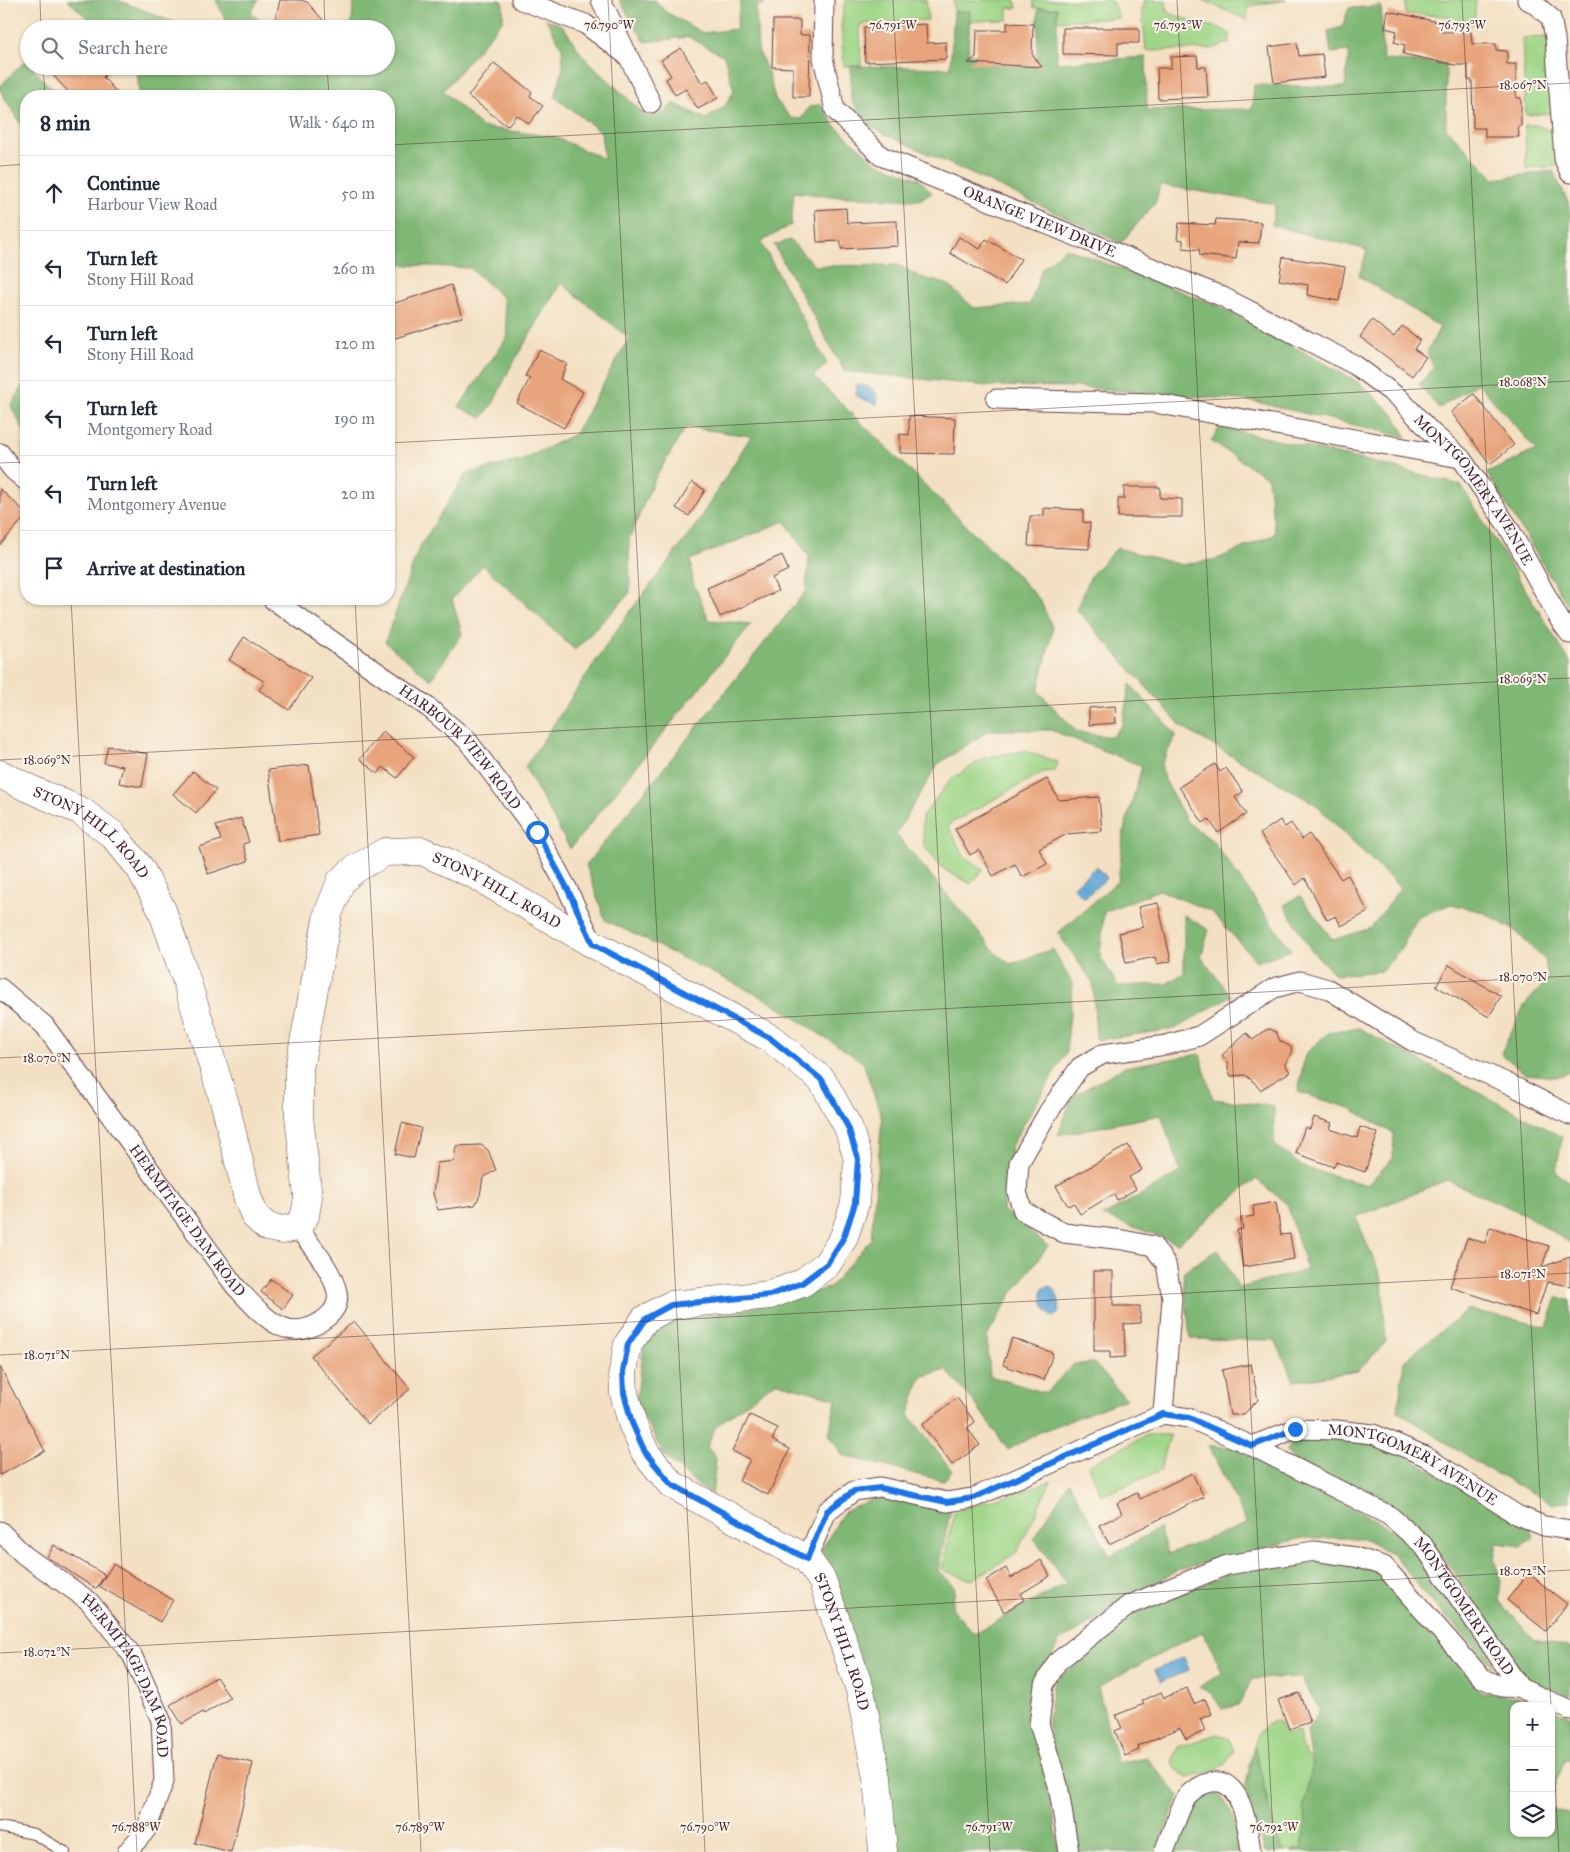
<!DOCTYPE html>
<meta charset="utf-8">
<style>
body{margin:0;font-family:"IM FELL Great Primer",serif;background:#f2f2f3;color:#1f2937}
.controls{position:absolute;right:15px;bottom:15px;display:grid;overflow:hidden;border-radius:10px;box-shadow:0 1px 4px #0004}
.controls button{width:45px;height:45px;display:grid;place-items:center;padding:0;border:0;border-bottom:1px solid #e0e1e3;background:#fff;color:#1f2937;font:25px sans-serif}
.stop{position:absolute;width:15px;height:15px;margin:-11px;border:4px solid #1a73e8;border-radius:50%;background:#fff}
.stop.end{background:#1a73e8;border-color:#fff;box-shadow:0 1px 5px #0008}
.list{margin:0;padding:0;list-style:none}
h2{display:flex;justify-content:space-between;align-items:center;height:65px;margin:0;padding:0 20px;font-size:21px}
h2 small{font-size:16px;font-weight:400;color:#747a83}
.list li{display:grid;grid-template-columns:32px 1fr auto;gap:15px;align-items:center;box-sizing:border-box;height:75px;padding:0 20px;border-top:1px solid #e0e1e3}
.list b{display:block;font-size:19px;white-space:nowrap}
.list p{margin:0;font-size:16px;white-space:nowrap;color:#747a83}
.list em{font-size:16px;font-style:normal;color:#747a83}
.icon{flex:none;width:28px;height:28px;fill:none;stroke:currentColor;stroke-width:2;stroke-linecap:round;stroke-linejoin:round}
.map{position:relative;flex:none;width:1570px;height:1852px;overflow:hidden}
.search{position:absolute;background:#fff;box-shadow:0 1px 4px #0004;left:20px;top:20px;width:375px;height:55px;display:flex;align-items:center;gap:12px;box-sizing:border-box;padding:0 18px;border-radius:28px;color:#747a83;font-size:19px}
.panel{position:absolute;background:#fff;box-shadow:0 1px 4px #0004;left:20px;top:90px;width:375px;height:515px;border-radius:20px}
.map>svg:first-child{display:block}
.green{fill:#9fd687;stroke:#747a59}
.forest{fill:#7fb774;stroke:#646b50}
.water{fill:#5ea6d5;stroke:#546280}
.building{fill:#e8a47b}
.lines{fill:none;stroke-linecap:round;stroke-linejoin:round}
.lane-casing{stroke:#633c42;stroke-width:12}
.street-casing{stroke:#633c42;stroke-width:21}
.primary-casing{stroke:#633c42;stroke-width:29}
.lane{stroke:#fff;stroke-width:10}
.street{stroke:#fff;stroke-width:19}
.primary{stroke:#fff;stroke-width:28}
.route{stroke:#1a73e8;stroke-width:6}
.ticks{fill:none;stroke:#4a1f2b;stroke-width:1;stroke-opacity:0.45}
.labels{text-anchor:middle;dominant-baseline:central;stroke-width:4;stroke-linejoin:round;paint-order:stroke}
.street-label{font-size:15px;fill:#4a1f2b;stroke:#fbf7ec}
.ticks-label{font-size:12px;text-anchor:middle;fill:#4a1f2b;stroke:#fbf7ec;stroke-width:4;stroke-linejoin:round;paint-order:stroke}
</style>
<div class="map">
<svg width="1570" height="1852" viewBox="0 0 1570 1852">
<rect width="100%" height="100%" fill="#fbf7ec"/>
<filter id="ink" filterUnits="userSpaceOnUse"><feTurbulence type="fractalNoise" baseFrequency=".02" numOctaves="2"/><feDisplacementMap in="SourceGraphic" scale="10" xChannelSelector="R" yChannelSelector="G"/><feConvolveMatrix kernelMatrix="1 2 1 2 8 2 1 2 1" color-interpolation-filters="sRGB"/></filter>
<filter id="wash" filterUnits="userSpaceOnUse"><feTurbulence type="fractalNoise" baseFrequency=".0096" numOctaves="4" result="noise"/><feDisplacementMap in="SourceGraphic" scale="20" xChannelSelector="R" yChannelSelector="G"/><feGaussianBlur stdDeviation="1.12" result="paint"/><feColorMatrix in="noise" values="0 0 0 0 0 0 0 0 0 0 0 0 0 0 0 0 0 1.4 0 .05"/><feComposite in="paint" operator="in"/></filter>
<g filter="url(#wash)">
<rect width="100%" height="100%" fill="#f3e0c3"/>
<path class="green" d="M845,0h81l2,20 -68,4 1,42h-17l-3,-40z
M954,0h61l2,8h-9v12l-38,1 -1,-10 -15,1z
M1033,0h78l9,18 -63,3v-13h-23z
M1145,0h21l1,12 30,11 23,5 10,6 -1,9 -18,6 -65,2 -4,-41z
M1203,0h83l-38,6 -1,14z
M1406,0h70l-2,24 -23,-1 -2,-7 -44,-2z
M1552,37l3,76 -29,2 -4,-77z
M1525,125h11l17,7 5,34 -32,2z
M1024,751l34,11 -3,9 -12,1 -95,53 16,31 19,14 -12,14 -26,-14 -21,-24 -2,-29 28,-37 36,-23z
M1147,1435h23l-10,36 -59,25 -12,-31z
M1051,1481l-34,71 -45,28 -30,-10 12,-58z
M1271,1722h7l8,13 13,-3 2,15 11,15 -8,48 1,24 -4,15 -17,3 -7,-13 -23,-93 5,-14z
M1217,1734l12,5 5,12c-12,22 -23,21 -46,27l-12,-9 -4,-8 6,-14z"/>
<path class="forest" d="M67,0h51l73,29h-91z
M216,0h42l-7,13 19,16h-49l6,-6z
M354,0h144l5,1v19l-60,71 39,36 73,10 49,22 -3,-27 -46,-35 8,-29 -1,-20 -16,-29 17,7 19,29 65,62 15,-2 11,-12 33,16 19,-13 9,-15 -10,-35 -35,-19 -44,5 -26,-42h36l11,12 37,21 33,-4 5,-29h33l-18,7 2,43 10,22 7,27 16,19 10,1 8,-12 12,-3 14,22 40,36 44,17 13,14 -13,7 -91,-4 -34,-4 -3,33 -30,17 66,122 -14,12 203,198 24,26 13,29 -15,62 39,41 35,5 10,-12 8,-41 46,51 -15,30 4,15 22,42 26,19 78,109 -34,12 -45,-50 -53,-22 -55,22 -4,44 18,30 48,-2 18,-11v-58l25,15 -8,27 30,39 -56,33 -79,11 -3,-57 -35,-50 60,-52 6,-50 18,-65 -91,-36h-61l-52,34 -42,70 99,118 15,12 43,-15 20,36 -7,68 -55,93 -8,64 45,36 -37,49 -24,42 3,39 56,17 28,-29 20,-1 32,36 -84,32 -34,19 -34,-48 -28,-32 -25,7 -12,38 43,56 -9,10 -101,-26 -13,-21 7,-35 -61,-17 -59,44 -9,21 9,11 -4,39 -48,-41 -28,-55 9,-62 32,-21 64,-8 88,-22 42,-49 11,-120 -19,-57 -97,-63 -161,-79 -19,-55 220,-274 3,-34 -24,-36 -95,39 3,22 16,38 42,4 -181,225 -45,-82 97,-145 74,-97 55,-89 -65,-9 -32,53 -25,59 1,54 -55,57 -92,-85 -31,34 10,35 -31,46 -46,-38 34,-94 47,-74 56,-14 53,-26 54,-96 -68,-55 -51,85 -16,34 -12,16 -23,-11 49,-71 -5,-38 -33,-30 -81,-4v-168h-250l-2,-30h249v-37h-35z
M1381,6l2,54 63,4v64l49,51 58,-8 17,35v403l-83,-136 49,-23 -58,-67 -39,25 -20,-24 15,-16 -7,-16 13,-25 -81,-51 8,-26 -95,-25 3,-21 -115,-19 -4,17 -35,41 -251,-116 -19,-27v-34l99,2 4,-56 16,-1 -2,43 69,6 1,-52h19v55l89,-6 1,53 105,-1 2,-24 91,2 4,-36 -18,2 -3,-22 14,-4 7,-19z
M25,61l34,35h-33v37l-26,-43v-4z
M790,240l25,26 83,-1 22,12 27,7 27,24 56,-4 12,-36 24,-20 155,59 139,76 35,33 11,21 -154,-36 -177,-14 -88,-1 -143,-15 -70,-126z
M23,386l3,2v47l-15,-29z
M1220,427l160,37 81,21 109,177v410l-14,5 -31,-3 -24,-21 23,-47 24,-27 -3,-19 -30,-29 -32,-19 -32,-8 -33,13 -18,33 -19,21 -45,4 -25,-25 -27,-45 16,-9 33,44 38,-12 29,-40 -85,-84 -132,-76 -106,-118 14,-35 26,-27 65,17 35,-6 58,-25 -7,-56 -57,-37z
M1359,1028l203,109 -6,35 14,10v61l-44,-28 -79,-35 -91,37 26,63 4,62 -28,29 -64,10 -19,-41 -85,-1 -7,-67 35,-23 21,39 68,-18 -20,-66 -31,-25 -78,64 -75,-27 78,-44 -20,-57 -103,20 15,-39 51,-29 76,-13 13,45 61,7v38l29,23 64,18 26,-27 1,-24 -44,-26 -52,-16 7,-38 23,-21z
M1557,1298l13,1v202l-17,3 -75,-40 -80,-53 6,-50 64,-52 79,18z
M1297,1438l42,1 52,8 138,80 5,11 -14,8 -23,-3 -3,17 7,20 -2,21 34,38 37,8v49l-45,-17 -72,-109 -56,-62 -101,-46 -11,-11z
M1208,1445l34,4 106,56 55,31 83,111 9,21 -66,-69 -37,-46 -32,-15h-57l-125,32 -118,71 -33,60 28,122 4,29h-167l-25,-176 -46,-125 22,-38 30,-15 78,10 -13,63 17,15 -3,23 22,25 92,-51 -32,-45 35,-56 41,74 49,-28 9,26 79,-30z
M1319,1561l59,10 104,121 51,7 13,7h-32v127h37v-26l19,7v38h-279l10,-3 4,-15 -1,-24 8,-48 -5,-31 13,-21 -20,-33 -48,2 -13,26 -17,4 -10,-15 -13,-7 23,-14 -11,-27 -9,-14 -104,55 19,76 29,-6 33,39 -23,56h-80l-29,-130 7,-40 80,-69 102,-43z
M1551,1708l19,9v43l-5,-1 -14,39z
M1254,1746l23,93 7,13h-19l-20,-63z
M1218,1794l11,12 15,46h-71l25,-54z"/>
<path class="water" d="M857,384c15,4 21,4 20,21l-21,-9z
M1097,866l10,12 -23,20 -11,-11z
M1050,1286c8,8 12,17 8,28l-5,3c-10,-7 -12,-16 -11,-28z
M1184,1657l5,13 -28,12 -6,-12z"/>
<g id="blocks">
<path class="building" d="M280,0h20l7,2 24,27h-58z
M1388,11l55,12 -2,9h30l1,12h24v6l11,1v13h9v34h5v28h-3l1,11h-34v-9h-12l-1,-48h-4v-15h-13l-52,-11 2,-9 -11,-3 3,-11 -12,-3z
M773,20h27v15h10l-1,62h-16v-29l-21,-1z
M1007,23l26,1 -1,30 10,13 -74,-4 8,-6 1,-27h30z
M926,24l1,19 19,-1v17l-81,3 -1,-35z
M1063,28h76v15h-21v12l-55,-1z
M1297,43l2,13 23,-2 3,23 -51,6 -5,-36z
M681,48l21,35 6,-3 10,18 -20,11 -12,-20 -11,6 -9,-16 5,-3 -10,-16z
M1197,56l1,11h8l2,30 -50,2 -1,-31h14v-11z
M494,63l38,29 -2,4 13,10 -14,18 -12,-9 -10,11 -39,-30z
M45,66h34l5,6 7,-6h25l-13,11 17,19h-48z
M846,208l1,15 50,-2 1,25 -57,3v-8l-24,1 -2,-32z
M1216,219l45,3 -2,21 -21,-1 -2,17 -37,-4 1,-5 -17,-2v-8l-6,-1 2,-16 36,2z
M959,237l21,12 6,-10 35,20 -16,26 -55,-32z
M1283,257l62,10 -6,34 -32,-6 1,-10 -29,-5z
M451,285l11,32 -73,23v-35z
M1372,320l22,17 8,-11 18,14 -6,9 12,8 -14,19 -52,-39z
M539,350l28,14 -7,15 23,13 -19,36 -47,-25 13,-25 -5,-2z
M1474,394l40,51 -24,19 -39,-52z
M909,416l46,2 -1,36 -54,-1v-19l9,1z
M692,482l13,8 -16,26 -13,-8z
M1124,487h36v11l22,1v18h-64v-18h6z
M0,489l26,24v3l-26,29z
M1044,508l39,2v12l7,1 -1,26 -61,-3 2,-30h14z
M782,555l6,15 -16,8 6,13 -58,26 -13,-29z
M244,637l36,23 1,-2 30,20 -22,32 -30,-20 6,-8 -36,-22z
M1115,706l1,17 -27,2v-17z
M383,731l31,26 -17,21 -14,-11 -5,7 -18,-15z
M108,746l40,8 -6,33 -23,-4 4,-17 -19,-3z
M1215,764l5,8 6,-4 17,24 -8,5 11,17 -28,19 -9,-14 -6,4 -24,-36z
M309,765l10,70 -41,6 -10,-71z
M193,771l23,19 -20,23 -23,-19z
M1047,779l12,21 40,-3 3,34 -35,3 -28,15 8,15 -25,13 -7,-13 -22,12 -14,-26 -9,5 -15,-26z
M241,818l8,24 -6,2 5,17 -40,13 -9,-27 22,-7 -5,-14z
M1280,820l5,7 6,-4 11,16 7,-5 32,45 7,-4 20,37 -27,14 -5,-10 -9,4 -22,-42 -9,7 -36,-51z
M1158,903l13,58 -14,3 -2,-7 -29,6 -7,-30 24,-6 -5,-20z
M1449,965l52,31 -12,21 -53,-31z
M1270,1029l6,3 4,9 11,6 1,6 -7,11 5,8 -30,18 -6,-8 -9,-7 -14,1 -3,-6v-8l-6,-7 25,-22 6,7 13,-10z
M1314,1117l18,6 -2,6 27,9 3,-11 18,6 -13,39 -29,-10 -2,5 -38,-14 9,-26 5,2z
M402,1123l19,5 -7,30 -19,-4z
M481,1145l7,5 8,20 -13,8 -3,17 -5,10 -37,5 -5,-16 4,-31 17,-2 2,-15z
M1128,1145l14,25 -13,7 7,12 -19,11 -3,-6 -34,20 -6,-11 -6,3 -12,-20z
M1276,1202l5,33 9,-1 4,25 -51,8 -6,-37 6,-1 -2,-11 13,-2 -1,-10z
M1490,1227l59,19 -7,21 28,-10v29l-23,-4 -11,33 -86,-28 17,-49 18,5z
M1094,1271h19v35h27v17l-16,1 1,33 -15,1v-7h-16z
M271,1279l22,16 -10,14 -22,-17z
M354,1321l56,68 -42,35 -57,-68z
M1012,1338l41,15 -9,27 -41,-15z
M1251,1364l7,36 -14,14 -14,1 -8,-45z
M0,1367l45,84 -45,24z
M957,1398l18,24 -8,6 13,17 -28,20 -30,-40z
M750,1415l28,13 -6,12 18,9 -22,46 -29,-14 11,-22 -18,-8z
M1192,1473l12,24 -95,47 -10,-19 23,-11 -5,-11 20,-10 3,6z
M54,1545l51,30 -9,14 -49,-32z
M1041,1560l9,16 -30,18 4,6 -20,12 -18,-32 20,-12 5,10z
M113,1564l60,36 -13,22 -61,-36z
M1528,1573l39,31 -21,27 -39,-31z
M216,1677l14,21 -26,16 -1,-2 -21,12 -12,-19z
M1187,1688l7,16 11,-5 7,15 -12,5 5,12 -19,8 -6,-11 -42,18 1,4 -14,6 -10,-25 7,-3 -6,-13 28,-11 -2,-3 19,-9 3,6z
M1299,1693l11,29 -21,7 -11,-29z
M217,1754l36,9 -22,89 -36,-9z"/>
</g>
</g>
<g filter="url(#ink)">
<use href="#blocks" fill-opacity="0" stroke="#633c42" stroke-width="1"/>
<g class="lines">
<defs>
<path id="lane" d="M0,1827l34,7 31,18"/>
<g id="street">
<path d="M521,0l64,24 44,33"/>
<path d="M601,0l50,103"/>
<path id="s1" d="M824,0l-1,58 12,52 46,46 342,141 132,68 44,33 31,33 31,27 48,70 52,94 9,12"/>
<path d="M1527,0l4,1 20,17 4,20 9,121 6,14"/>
<path d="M996,399l158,4 306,55"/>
<path d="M0,453l13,17 13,11"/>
<path id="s2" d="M272,599l157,109 38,32 70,93 30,55 26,56"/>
<path id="s3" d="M0,988l44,37 191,261c26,27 52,63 91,32 10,-8 14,-18 10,-30 -7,-22 -25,-43 -39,-61"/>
<path d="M1163,1414l9,-116 -6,-34 -13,-18 -30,-6 -59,-7 -41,-22 -6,-19 2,-29 30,-52 31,-44 23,-13 63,-9 33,-9 75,-48 26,-7 28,8 84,52 93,41 65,33"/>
<path id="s4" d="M1252,1446l43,-17 41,1 37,4 52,22 92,59 27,11 26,4"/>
<path id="s5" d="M0,1531l24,24 65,46 43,54 29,65 3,61 -18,49 -19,22"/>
<path id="s6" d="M807,1559l20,-48 27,-20 26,-4 67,15 26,-4 190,-84 26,4 63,28 138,70 33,29 97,143"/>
<path d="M1069,1852l-11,-67 -19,-61 5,-39 13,-23 72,-57 98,-40 87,-14 41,6 29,9 98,112 20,9 18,1 50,22"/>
<path d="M1164,1852c5,-12 17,-49 24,-57 6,-6 12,-10 20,-12 34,-10 40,46 43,69"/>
</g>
<g id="primary">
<path id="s7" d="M0,774l30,15 51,22 32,24 27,33 22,42 24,69 39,125 23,95 7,17 12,11 15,3 15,-3 8,-11 3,-19 -9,-81v-47l29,-155 13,-33 14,-12 30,-17 37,-1 53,24 118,69 177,94 52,42 26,47 10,32 -3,44 -11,34 -17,27 -25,19 -32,12 -99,10 -26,14 -17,25 -5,28 1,21 8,30 13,29 26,32 136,75 15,21 38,110 17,88 6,74"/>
</g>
</defs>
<use href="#lane" class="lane-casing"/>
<use href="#street" class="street-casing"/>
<use href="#primary" class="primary-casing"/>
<use href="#lane" class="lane"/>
<use href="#street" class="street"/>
<use href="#primary" class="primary"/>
</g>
</g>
<g class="lines" filter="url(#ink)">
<path class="route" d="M537,832l30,56 26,56 177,94 52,42 26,47 10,32 -3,44 -11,34 -17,27 -25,19 -32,12 -99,10 -26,14 -17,25 -5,28 1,21 8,30 13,29 26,32 136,75 20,-48 27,-20 26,-3 67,14 26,-4 190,-84 26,4 63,28 43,-17"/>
</g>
<path class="ticks" d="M40,0l1,29M324,0l1,29M608,0l97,1852M893,0l97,1852M1177,0l97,1852M1462,0l89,1706M43,66l2,30M327,66l2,30M389,145l1181,-62M0,166l26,-2M389,443l1181,-62M0,463l26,-1M71,599l66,1253M355,599l66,1253M0,760l1570,-82M0,1058l1570,-82M0,1355l1570,-82M0,1653l1570,-83M1551,1712l8,140"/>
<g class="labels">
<g class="street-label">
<text stroke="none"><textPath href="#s1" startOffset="348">ORANGE VIEW DRIVE</textPath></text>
<text stroke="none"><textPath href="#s1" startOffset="869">MONTGOMERY AVENUE</textPath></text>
<text stroke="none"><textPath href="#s2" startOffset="241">HARBOUR VIEW ROAD</textPath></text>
<text stroke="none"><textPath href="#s7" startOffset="110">STONY HILL ROAD</textPath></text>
<text stroke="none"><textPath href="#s7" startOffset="1115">STONY HILL ROAD</textPath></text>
<text stroke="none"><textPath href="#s3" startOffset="300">HERMITAGE DAM ROAD</textPath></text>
<text stroke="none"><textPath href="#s4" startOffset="172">MONTGOMERY AVENUE</textPath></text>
<text stroke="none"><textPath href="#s6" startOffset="782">MONTGOMERY ROAD</textPath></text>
<text stroke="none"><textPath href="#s7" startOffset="2316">STONY HILL ROAD</textPath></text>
<text stroke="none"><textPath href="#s5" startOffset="199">HERMITAGE DAM ROAD</textPath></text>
</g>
</g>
<g class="ticks-label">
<text x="609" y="29">76.790°W</text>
<text x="893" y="29">76.791°W</text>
<text x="1178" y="29">76.792°W</text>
<text x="1462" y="29">76.793°W</text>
<text x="1523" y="89">18.067°N</text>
<text x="1523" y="386">18.068°N</text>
<text x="1523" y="683">18.069°N</text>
<text x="47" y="764">18.069°N</text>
<text x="1523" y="981">18.070°N</text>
<text x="47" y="1062">18.070°N</text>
<text x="1523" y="1278">18.071°N</text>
<text x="47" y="1359">18.071°N</text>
<text x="1523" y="1575">18.072°N</text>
<text x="47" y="1656">18.072°N</text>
<text x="136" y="1831">76.788°W</text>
<text x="420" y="1831">76.789°W</text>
<text x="705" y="1831">76.790°W</text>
<text x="989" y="1831">76.791°W</text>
<text x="1274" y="1831">76.792°W</text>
</g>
</svg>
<div class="controls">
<button>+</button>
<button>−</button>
<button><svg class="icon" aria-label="layers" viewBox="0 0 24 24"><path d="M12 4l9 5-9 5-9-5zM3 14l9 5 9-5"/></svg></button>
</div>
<div class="stop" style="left:537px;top:832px"></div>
<div class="stop end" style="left:1295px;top:1429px"></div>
<div class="search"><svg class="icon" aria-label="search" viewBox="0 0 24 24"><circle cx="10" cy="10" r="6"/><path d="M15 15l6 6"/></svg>Search here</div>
<section class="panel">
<h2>8 min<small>Walk · 640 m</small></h2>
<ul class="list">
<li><svg class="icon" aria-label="ahead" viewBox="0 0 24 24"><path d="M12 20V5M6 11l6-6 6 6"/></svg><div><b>Continue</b><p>Harbour View Road</p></div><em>50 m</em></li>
<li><svg class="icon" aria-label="left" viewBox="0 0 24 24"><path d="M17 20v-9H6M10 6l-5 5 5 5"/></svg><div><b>Turn left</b><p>Stony Hill Road</p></div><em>260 m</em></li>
<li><svg class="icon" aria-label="left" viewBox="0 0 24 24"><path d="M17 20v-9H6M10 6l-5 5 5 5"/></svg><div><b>Turn left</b><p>Stony Hill Road</p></div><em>120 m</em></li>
<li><svg class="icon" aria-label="left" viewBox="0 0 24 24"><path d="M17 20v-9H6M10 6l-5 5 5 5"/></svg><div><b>Turn left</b><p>Montgomery Road</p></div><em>190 m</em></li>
<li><svg class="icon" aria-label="left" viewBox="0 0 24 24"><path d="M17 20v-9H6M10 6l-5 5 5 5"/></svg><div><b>Turn left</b><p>Montgomery Avenue</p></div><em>20 m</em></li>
<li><svg class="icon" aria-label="arrive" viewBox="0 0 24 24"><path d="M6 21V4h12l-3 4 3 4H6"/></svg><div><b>Arrive at destination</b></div></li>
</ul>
</section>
</div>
